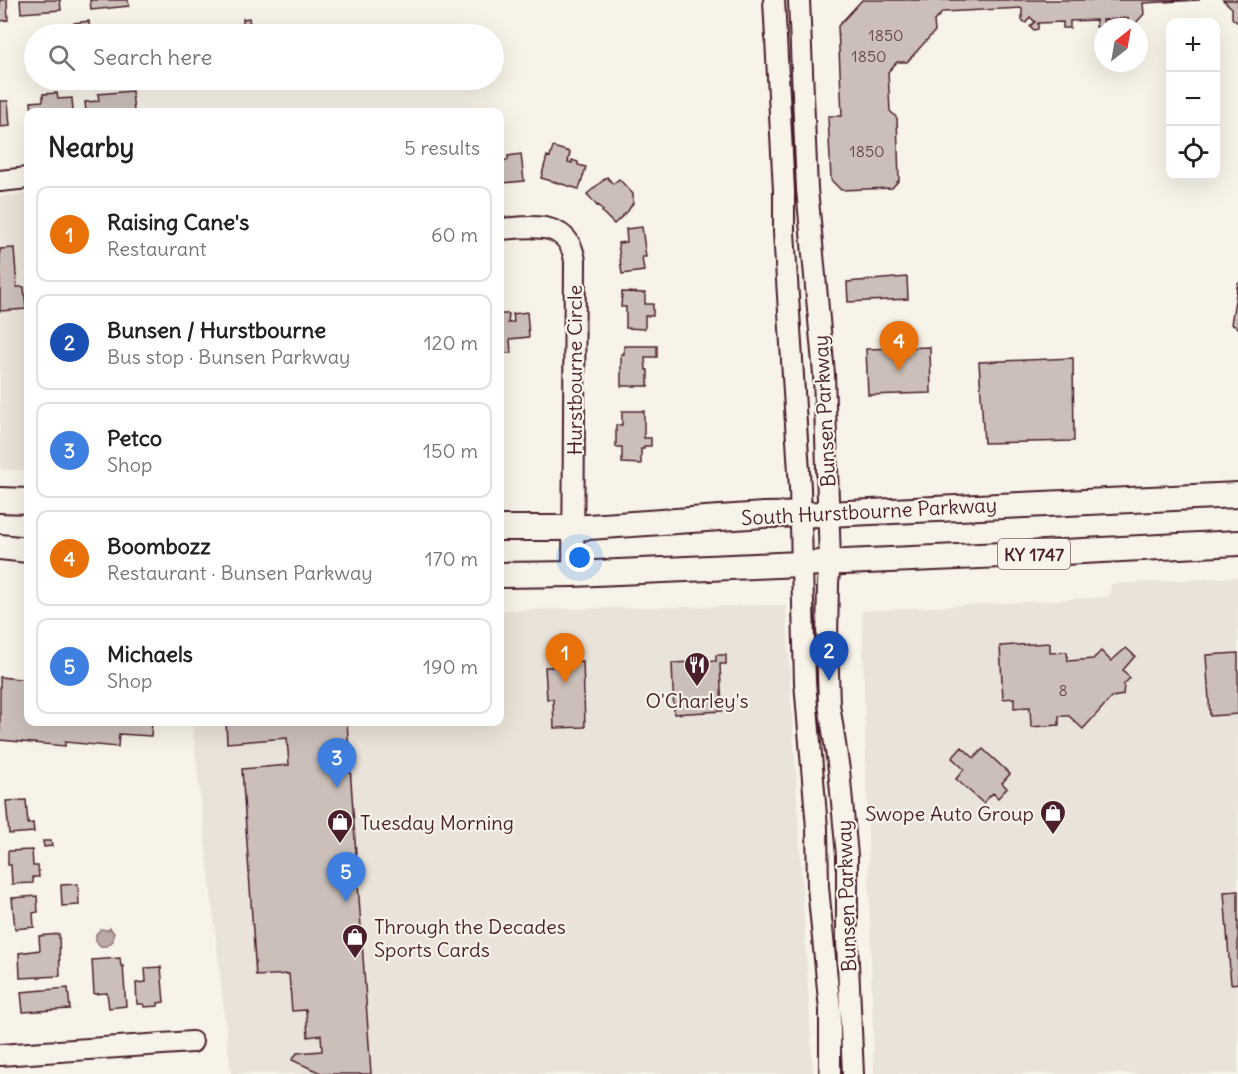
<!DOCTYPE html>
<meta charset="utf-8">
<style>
body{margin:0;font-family:Delius,sans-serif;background:#f2f2f2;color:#222}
.controls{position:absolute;right:18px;top:18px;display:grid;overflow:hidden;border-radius:12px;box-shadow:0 6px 24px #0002}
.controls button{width:54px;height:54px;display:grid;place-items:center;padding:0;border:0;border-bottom:2px solid #e0e0e0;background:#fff;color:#222;font:30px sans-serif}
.compass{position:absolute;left:1094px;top:18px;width:54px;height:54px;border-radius:50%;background:#fff;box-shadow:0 6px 24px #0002;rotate:31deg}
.you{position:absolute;left:580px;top:558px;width:21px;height:21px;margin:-15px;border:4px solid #fff;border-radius:50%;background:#1a73e8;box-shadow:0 0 0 9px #1a73e833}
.badge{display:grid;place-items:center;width:39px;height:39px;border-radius:50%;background:#4a1f2b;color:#fff;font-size:20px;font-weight:700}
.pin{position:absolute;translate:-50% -50px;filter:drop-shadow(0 2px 3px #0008)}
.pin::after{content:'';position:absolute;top:32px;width:21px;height:18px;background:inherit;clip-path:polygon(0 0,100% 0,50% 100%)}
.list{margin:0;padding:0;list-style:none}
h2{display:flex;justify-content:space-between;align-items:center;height:78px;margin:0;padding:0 24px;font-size:26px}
h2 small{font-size:20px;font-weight:400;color:#767676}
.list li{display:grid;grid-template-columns:39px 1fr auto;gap:18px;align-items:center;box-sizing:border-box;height:96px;margin:0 12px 12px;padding:0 12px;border:2px solid #e0e0e0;border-radius:12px}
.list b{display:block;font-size:22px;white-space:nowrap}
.list p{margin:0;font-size:20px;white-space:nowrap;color:#767676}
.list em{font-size:20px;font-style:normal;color:#767676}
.icon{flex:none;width:33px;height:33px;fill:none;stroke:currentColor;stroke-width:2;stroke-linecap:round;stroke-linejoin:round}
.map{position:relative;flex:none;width:1238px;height:1074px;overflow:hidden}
.search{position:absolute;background:#fff;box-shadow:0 6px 24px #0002;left:24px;top:24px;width:480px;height:66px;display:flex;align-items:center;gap:15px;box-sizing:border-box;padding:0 21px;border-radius:33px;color:#767676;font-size:22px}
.panel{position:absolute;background:#fff;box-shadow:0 6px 24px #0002;left:24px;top:108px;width:480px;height:618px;border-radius:12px}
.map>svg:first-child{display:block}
.built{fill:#eae3da}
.water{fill:#bcaaa7;stroke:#8e7275;stroke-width:1.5}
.building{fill:#ccbfb9;stroke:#4a1f2b;stroke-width:1.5}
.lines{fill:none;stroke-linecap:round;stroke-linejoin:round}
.minor-casing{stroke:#4a1f2b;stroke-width:24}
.major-casing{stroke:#4a1f2b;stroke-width:28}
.minor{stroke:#f7f3e8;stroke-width:20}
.major{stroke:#f7f3e8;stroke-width:24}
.labels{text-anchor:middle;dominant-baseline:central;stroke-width:4.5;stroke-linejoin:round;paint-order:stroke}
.number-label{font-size:16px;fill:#6a474e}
.shield{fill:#f7f3e8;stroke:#7e5f64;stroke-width:1.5}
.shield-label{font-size:18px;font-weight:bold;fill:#4a1f2b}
.street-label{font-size:20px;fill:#4a1f2b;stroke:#f7f3e8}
.poi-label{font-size:20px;fill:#4a1f2b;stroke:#f7f3e8;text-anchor:start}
</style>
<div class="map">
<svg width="1238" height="1074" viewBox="0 0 1238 1074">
<rect width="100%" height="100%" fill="#f7f3e8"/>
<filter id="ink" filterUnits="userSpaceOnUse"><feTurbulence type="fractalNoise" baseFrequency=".0167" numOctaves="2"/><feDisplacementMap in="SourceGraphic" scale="12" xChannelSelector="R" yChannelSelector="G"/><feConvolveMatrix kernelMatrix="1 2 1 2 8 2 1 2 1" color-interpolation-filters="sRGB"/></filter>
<g filter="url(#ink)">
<path class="built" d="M28,194v277l-28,-2v-273z
M1238,577v497h-364l-12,-463 247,-14 2,-13z
M786,605l27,469h-582l-39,-352h308v-112z"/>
<path class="water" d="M110,928l4,5 -1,2v6l-6,5h-7l-4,-5v-7l5,-5 7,1z"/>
<path class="building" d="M0,0h7l1,20 -8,1z
M20,0h40l1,10 -40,3z
M90,0h38l1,6 -38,4z
M862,0h338l-57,3 1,11 -10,11h-5l-1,-7 -25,2 1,6 -8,1v-7l-26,1v7h-7v-6l-25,1v6l-4,1 -4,-4 5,-4 -5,-5 -4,6 -4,-3v-12l-79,4 -9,9 1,10 -28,31h-10l-9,10 2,39 7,7 2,62 -7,8 -51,2 -10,-10 -3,-64h14l-4,-90z
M1223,0h15v23l-6,-5v-10z
M249,18l1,7h-7v-6z
M89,21l1,13h-15l-1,-11z
M132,91l2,21h-48l-1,-10 14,-1 -1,-7z
M57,93l1,6 14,-1 1,14h-41l-1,-10 12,-1v-7z
M0,101h8l2,25 -10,1z
M553,147l17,5 -2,10 4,1v-3l6,2v3l8,2 -7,22 -38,-11 6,-22 3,1z
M521,154l3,27 -22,2 1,4 -3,1v-27l8,-1v-4z
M607,177l6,7 6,-5 14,15v9l-5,8 -14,13 -12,-12 1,-1 -5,-6 -1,1 -10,-12z
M642,227l4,30h-4l2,14 -22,3 -4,-31 9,-1 -1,-13z
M14,248l3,39h7l2,22 -26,2v-62z
M907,277l1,22 -60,3 -1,-20z
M1238,282v46l-7,-4z
M622,292l23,1v11h8v12h-8v13l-19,-1v-21h-5z
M527,312l2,25 -19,2 1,14h-11v-39h9l-1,9 6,-1 -1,-8z
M624,346h33v11h-12l1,13h2v16h-27v-32h3z
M930,347l1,46 -63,2 -2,-46z
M1073,358l1,83 -90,2 -5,-81z
M622,411h22v27h7v8h-7v3h-3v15l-19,-1v-16h-6v-22h6z
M1050,643v10l17,-1 1,9 25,-2 8,-8 10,10 15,-13 9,8 -12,14 7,8 -6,6 -1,11 -11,2 -29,32 -14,-13h-10v9l-28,2 -1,-20 -16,1v-10l-11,1 -3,-53z
M1238,653v61l-28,2 -4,-61z
M716,655h10v9h-6l2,47 -48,3 -2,-51 44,-2z
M583,661l2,66 -31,1 -1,-29h-6l-2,-32h7v-5z
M0,677l28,3v42h124l-1,14 -32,-2 -1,13 -53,-5v4l-65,-6z
M226,722h121l24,352h-48l-31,-14 5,-7 25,-2 -1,-16 -13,2 -2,-27 -14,1 -3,-37 -33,2 -14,-207 47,-4 -2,-27 -60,5z
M962,747l12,11 9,-9 27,25 -8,9 5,5 -9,10 -5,-5 -10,10 -27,-24 8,-10 -12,-11z
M26,800l2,24 5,-1 1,9 -25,2 -3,-33z
M43,841h8l1,5 -8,1z
M32,850l1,16h5l1,11h-6v6l-21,1 -1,-19h-3v-14z
M78,884l1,21 -17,1 -1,-21z
M1238,891v92l-7,1 -7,-92z
M37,896l1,16 -5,1 1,14 -19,2 -3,-31z
M59,934l1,42 -40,2 -1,-25 21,-3 -1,-14z
M120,958l1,8h2l3,40 -17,2 -2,-15 -13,1 -2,-34z
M161,967l3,35 -6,1v3l-14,1v-3h-7l-1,-21 10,-1 -1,-14z
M68,988l2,21 -47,3 -2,-20z"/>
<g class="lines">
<defs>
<path id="minor" d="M774,0l10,191v41l16,256 5,194 12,146 1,59 12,123v64
M799,0l8,189 17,185 6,188 -2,21 -1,58 2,63 10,66 8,86v85l6,133
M0,181l28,-3
M500,229c31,-2 69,-10 75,32l-2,313
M0,1055l192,-13"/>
<path id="major" d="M0,500l28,1
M500,528h74l190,-13 64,-1 410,-19
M0,547l28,3
M500,575l73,-1 452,-20 213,-11"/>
</defs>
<use href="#minor" class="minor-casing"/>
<use href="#major" class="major-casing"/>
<use href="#minor" class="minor"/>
<use href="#major" class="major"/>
</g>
</g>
<defs>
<symbol id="restaurant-pin" viewBox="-11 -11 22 30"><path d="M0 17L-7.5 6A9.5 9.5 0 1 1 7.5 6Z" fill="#4a1f2b" stroke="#f7f3e8"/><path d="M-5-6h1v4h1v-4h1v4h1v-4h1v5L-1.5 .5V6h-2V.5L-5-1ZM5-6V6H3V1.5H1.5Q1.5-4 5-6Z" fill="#fff"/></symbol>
<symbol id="shop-pin" viewBox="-11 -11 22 30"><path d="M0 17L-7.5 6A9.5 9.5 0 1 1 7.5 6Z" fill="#4a1f2b" stroke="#f7f3e8"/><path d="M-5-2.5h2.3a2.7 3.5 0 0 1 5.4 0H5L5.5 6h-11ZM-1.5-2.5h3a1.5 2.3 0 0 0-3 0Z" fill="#fff"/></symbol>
</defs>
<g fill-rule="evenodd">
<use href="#restaurant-pin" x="682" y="650" width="30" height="40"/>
<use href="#shop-pin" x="1038" y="798" width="30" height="40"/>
<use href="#shop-pin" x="325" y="807" width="30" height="40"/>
<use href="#shop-pin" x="340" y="922" width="30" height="40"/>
</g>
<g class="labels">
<g class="number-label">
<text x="886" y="35">1850</text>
<text x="869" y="56">1850</text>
<text x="867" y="151">1850</text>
<text x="1063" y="690">8</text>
</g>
<rect class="shield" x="998" y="539" width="72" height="30" rx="4.5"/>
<g class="shield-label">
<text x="1034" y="554">KY 1747</text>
</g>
<g class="street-label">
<text transform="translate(574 370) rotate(-90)">Hurstbourne Circle</text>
<text transform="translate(824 411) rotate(-93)">Bunsen Parkway</text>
<text transform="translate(869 511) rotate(-3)">South Hurstbourne Parkway</text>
<text transform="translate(846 896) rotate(-92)">Bunsen Parkway</text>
</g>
<g class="poi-label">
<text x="697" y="700" text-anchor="middle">O'Charley's</text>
<text x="1034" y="813" text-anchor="end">Swope Auto Group</text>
<text x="360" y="822">Tuesday Morning</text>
<text x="374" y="926">Through the Decades<tspan x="374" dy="23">Sports Cards</tspan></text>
</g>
</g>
</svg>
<div class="controls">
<button>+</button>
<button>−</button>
<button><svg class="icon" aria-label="locate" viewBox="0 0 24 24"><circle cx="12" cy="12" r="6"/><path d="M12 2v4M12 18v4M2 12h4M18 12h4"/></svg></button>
</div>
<svg class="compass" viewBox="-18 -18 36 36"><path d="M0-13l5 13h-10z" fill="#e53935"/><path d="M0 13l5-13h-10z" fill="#767676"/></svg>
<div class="you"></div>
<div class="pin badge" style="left:565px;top:683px;background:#e8710a">1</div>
<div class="pin badge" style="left:829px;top:681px;background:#1a4fb4">2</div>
<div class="pin badge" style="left:337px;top:788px;background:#3f7fe0">3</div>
<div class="pin badge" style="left:899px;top:371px;background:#e8710a">4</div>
<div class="pin badge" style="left:346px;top:902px;background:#3f7fe0">5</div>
<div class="search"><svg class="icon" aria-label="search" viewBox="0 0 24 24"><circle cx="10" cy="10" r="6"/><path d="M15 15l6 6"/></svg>Search here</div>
<section class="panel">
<h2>Nearby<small>5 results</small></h2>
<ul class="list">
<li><span class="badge" style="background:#e8710a">1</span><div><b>Raising Cane's</b><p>Restaurant</p></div><em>60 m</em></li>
<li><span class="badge" style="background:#1a4fb4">2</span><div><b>Bunsen / Hurstbourne</b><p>Bus stop · Bunsen Parkway</p></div><em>120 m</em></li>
<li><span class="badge" style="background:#3f7fe0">3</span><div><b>Petco</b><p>Shop</p></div><em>150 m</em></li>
<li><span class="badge" style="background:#e8710a">4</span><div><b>Boombozz</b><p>Restaurant · Bunsen Parkway</p></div><em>170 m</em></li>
<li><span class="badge" style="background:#3f7fe0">5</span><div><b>Michaels</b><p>Shop</p></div><em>190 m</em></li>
</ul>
</section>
</div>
